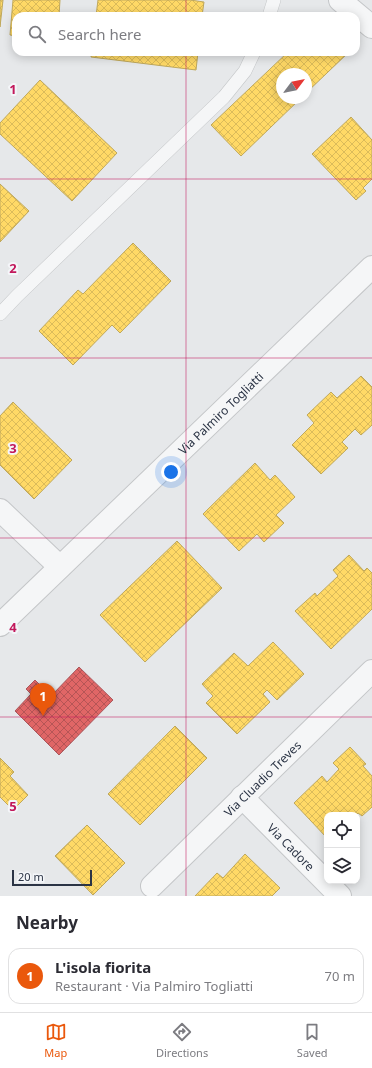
<!DOCTYPE html>
<meta charset="utf-8">
<style>
body{margin:0;font-family:"Noto Sans",sans-serif;background:#f2f2f3;color:#2b2b33}
.controls{position:absolute;right:12px;bottom:12px;display:grid;overflow:hidden;border-radius:8px;box-shadow:0 2px 10px #0003}
.controls button{width:36px;height:36px;display:grid;place-items:center;padding:0;border:0;border-bottom:1px solid #e1e1e2;background:#fff;color:#2b2b33;font:20px sans-serif}
.compass{position:absolute;left:276px;top:68px;width:36px;height:36px;border-radius:50%;background:#fff;box-shadow:0 2px 10px #0003;rotate:58deg}
.scale{position:absolute;left:12px;bottom:10px;width:80px;box-sizing:border-box;padding-left:4px;border:2px solid #2b3445;border-top:0;font-size:11px;line-height:14px;white-space:nowrap;color:#2b3445;-webkit-text-stroke:3px #f4f6f9;paint-order:stroke}
.you{position:absolute;left:171px;top:472px;width:14px;height:14px;margin:-10px;border:3px solid #fff;border-radius:50%;background:#1a73e8;box-shadow:0 0 0 6px #1a73e833}
.badge{display:grid;place-items:center;width:26px;height:26px;border-radius:50%;background:#ea580c;color:#fff;font-size:13px;font-weight:700}
.pin{position:absolute;translate:-50% -33px;filter:drop-shadow(0 1px 2px #0008)}
.pin::after{content:'';position:absolute;top:21px;width:14px;height:12px;background:inherit;clip-path:polygon(0 0,100% 0,50% 100%)}
.list{margin:0;padding:0;list-style:none}
h2{display:flex;justify-content:space-between;align-items:center;height:52px;margin:0;padding:0 16px;font-size:17px}
h2 small{font-size:13px;font-weight:400;color:#7c7c81}
.list li{display:grid;grid-template-columns:26px 1fr auto;gap:12px;align-items:center;box-sizing:border-box;height:56px;margin:0 8px 8px;padding:0 8px;border:1px solid #e1e1e2;border-radius:12px}
.list b{display:block;font-size:15px;white-space:nowrap}
.list p{margin:0;font-size:13px;white-space:nowrap;color:#7c7c81}
.list em{font-size:13px;font-style:normal;color:#7c7c81}
.icon{flex:none;width:22px;height:22px;fill:none;stroke:currentColor;stroke-width:2;stroke-linecap:round;stroke-linejoin:round}
.map{position:relative;flex:none;width:372px;height:896px;overflow:hidden}
.search{position:absolute;background:#fff;box-shadow:0 2px 10px #0003;left:12px;right:12px;top:12px;height:44px;display:flex;align-items:center;gap:10px;box-sizing:border-box;padding:0 14px;border-radius:12px;color:#7c7c81;font-size:15px}
.sheet{height:116px;background:#fff}
nav{display:flex;justify-content:space-around;align-items:center;box-sizing:border-box;height:56px;border-top:1px solid #e1e1e2;background:#fff;font-size:11px;color:#7c7c81}
nav a{display:grid;justify-items:center;gap:2px}
nav .on{color:#ea580c}
.map>svg:first-child{display:block}
.homes{fill:url(#homes-cross-hatch);stroke:#bfa85c}
.shops{fill:url(#shops-cross-hatch);stroke:#aa575c}
.lines{fill:none;stroke-linecap:round;stroke-linejoin:round}
.service-casing{stroke:#c4c6c8;stroke-width:14}
.minor-casing{stroke:#c4c6c8;stroke-width:24}
.tertiary-casing{stroke:#c4c6c8;stroke-width:24}
.service{stroke:#f5f6f7;stroke-width:13}
.minor{stroke:#f5f6f7;stroke-width:22}
.tertiary{stroke:#f5f6f7;stroke-width:22}
.grid{fill:none;stroke:#c2185b;stroke-width:1;stroke-opacity:0.55}
.labels{text-anchor:middle;dominant-baseline:central;stroke-width:4;stroke-linejoin:round;paint-order:stroke}
.street-label{font-size:12px;fill:#2b3445;stroke:#f4f6f9}
.grid-label{font-size:13px;text-anchor:middle;font-weight:bold;fill:#c2185b;stroke:#f4f6f9;stroke-width:4;stroke-linejoin:round;paint-order:stroke}
</style>
<div class="map">
<svg width="372" height="896" viewBox="0 0 372 896">
<defs>
<pattern id="homes-cross-hatch" width="8" height="8" patternUnits="userSpaceOnUse"><rect width="8" height="8" fill="#ffd966"/><path d="M0 0l8 8M0 8l8-8" fill="none" stroke="#dbbb5a"/></pattern>
<pattern id="shops-cross-hatch" width="8" height="8" patternUnits="userSpaceOnUse"><rect width="8" height="8" fill="#e06666"/><path d="M0 0l8 8M0 8l8-8" fill="none" stroke="#b65556"/></pattern>
</defs>
<rect width="100%" height="100%" fill="#e6e8ea"/>
<path class="homes" d="M0,0h3l-3,27z
M13,0h47l-1,16h-43v20l-6,-1z
M98,0h92l14,2 -2,14h-106z
M92,52h106l-2,18 -105,-13z
M288,52h61l-43,41v-19h-24v24h19l-60,58 -30,-31z
M40,80l77,73 -45,48 -72,-67v-11z
M351,117l21,23v39l-9,9 3,3 -10,9 -44,-46z
M0,184l29,27 -29,31z
M133,243l38,38 -51,52 -8,-8 -39,40 -34,-34 39,-41 5,4z
M361,376l11,11v38l-11,10 -6,-6 -13,13 6,6 -27,26 -29,-29 22,-22 -7,-8 24,-23 6,6z
M13,402l59,58 -38,39 -34,-34v-49z
M255,463l15,17 5,-5 20,22 -19,18 8,8 -20,19 -7,-8 -18,17 -36,-37z
M177,541l45,47 -77,74 -45,-47z
M349,555l15,16 3,-3 5,5v9l-1,2 1,1v24l-41,40 -36,-38 20,-18 2,3 21,-20 -5,-6z
M273,642l31,32 -27,26 -10,-10 -4,4 7,8 -33,32 -31,-31 7,-7 -11,-12 32,-31 14,13z
M175,726l32,32 -67,67 -32,-31z
M350,747l16,17 -3,2 9,10v31l-10,9 -4,-3 -2,2h-29v23l-33,-35 28,-27 5,6 12,-13 -6,-6z
M0,758l14,14 -4,4 18,19 -15,15 -13,-13z
M87,825l38,38 -32,32 -38,-39z
M245,854l35,34 -8,8h-77l22,-23 6,5z"/>
<path class="shops" d="M79,667l34,33 -54,55 -44,-44 16,-17 -5,-5 9,-9 16,16z"/>
<g class="lines">
<defs>
<path id="service" d="M269,16l5,-16
M0,314l17,-18 207,-199 21,-26 9,-19"/>
<g id="minor">
<path d="M0,510l60,57"/>
<path id="s1" d="M242,797l98,99"/>
<path id="s2" d="M152,886l220,-215"/>
</g>
<g id="tertiary">
<path d="M340,0l32,27"/>
<path id="s3" d="M0,625l372,-358"/>
</g>
</defs>
<use href="#service" class="service-casing"/>
<use href="#minor" class="minor-casing"/>
<use href="#tertiary" class="tertiary-casing"/>
<use href="#service" class="service"/>
<use href="#minor" class="minor"/>
<use href="#tertiary" class="tertiary"/>
</g>
<path class="grid" d="M186,0v16M186,52v844M0,179h372M0,358h372M0,538h372M0,717h372"/>
<g class="labels">
<g class="street-label">
<text stroke="none"><textPath href="#s3" startOffset="306">Via Palmiro Togliatti</textPath></text>
<text stroke="none"><textPath href="#s2" startOffset="154">Via Cluadio Treves</textPath></text>
<text stroke="none"><textPath href="#s1" startOffset="70">Via Cadore</textPath></text>
</g>
</g>
<g class="grid-label">
<text x="13" y="94">1</text>
<text x="13" y="273">2</text>
<text x="13" y="453">3</text>
<text x="13" y="632">4</text>
<text x="13" y="811">5</text>
</g>
</svg>
<div class="controls">
<button><svg class="icon" aria-label="locate" viewBox="0 0 24 24"><circle cx="12" cy="12" r="6"/><path d="M12 2v4M12 18v4M2 12h4M18 12h4"/></svg></button>
<button><svg class="icon" aria-label="layers" viewBox="0 0 24 24"><path d="M12 4l9 5-9 5-9-5zM3 14l9 5 9-5"/></svg></button>
</div>
<svg class="compass" viewBox="-18 -18 36 36"><path d="M0-13l5 13h-10z" fill="#e53935"/><path d="M0 13l5-13h-10z" fill="#7c7c81"/></svg>
<div class="scale">20 m</div>
<div class="you"></div>
<div class="pin badge" style="left:43px;top:716px">1</div>
<div class="search"><svg class="icon" aria-label="search" viewBox="0 0 24 24"><circle cx="10" cy="10" r="6"/><path d="M15 15l6 6"/></svg>Search here</div>
</div>
<section class="sheet">
<h2>Nearby<small></small></h2>
<ul class="list">
<li><span class="badge">1</span><div><b>L'isola fiorita</b><p>Restaurant · Via Palmiro Togliatti</p></div><em>70 m</em></li>
</ul>
</section>
<nav>
<a class="on"><svg class="icon" aria-label="map" viewBox="0 0 24 24"><path d="M3 6l6-2 6 2 6-2v14l-6 2-6-2-6 2zM9 4v14M15 6v14"/></svg>Map</a>
<a><svg class="icon" aria-label="directions" viewBox="0 0 24 24"><path d="M12 3l9 9-9 9-9-9zM9 14v-3h6M13 9l2 2-2 2"/></svg>Directions</a>
<a><svg class="icon" aria-label="saved" viewBox="0 0 24 24"><path d="M7 4h10v16l-5-4-5 4z"/></svg>Saved</a>
</nav>
